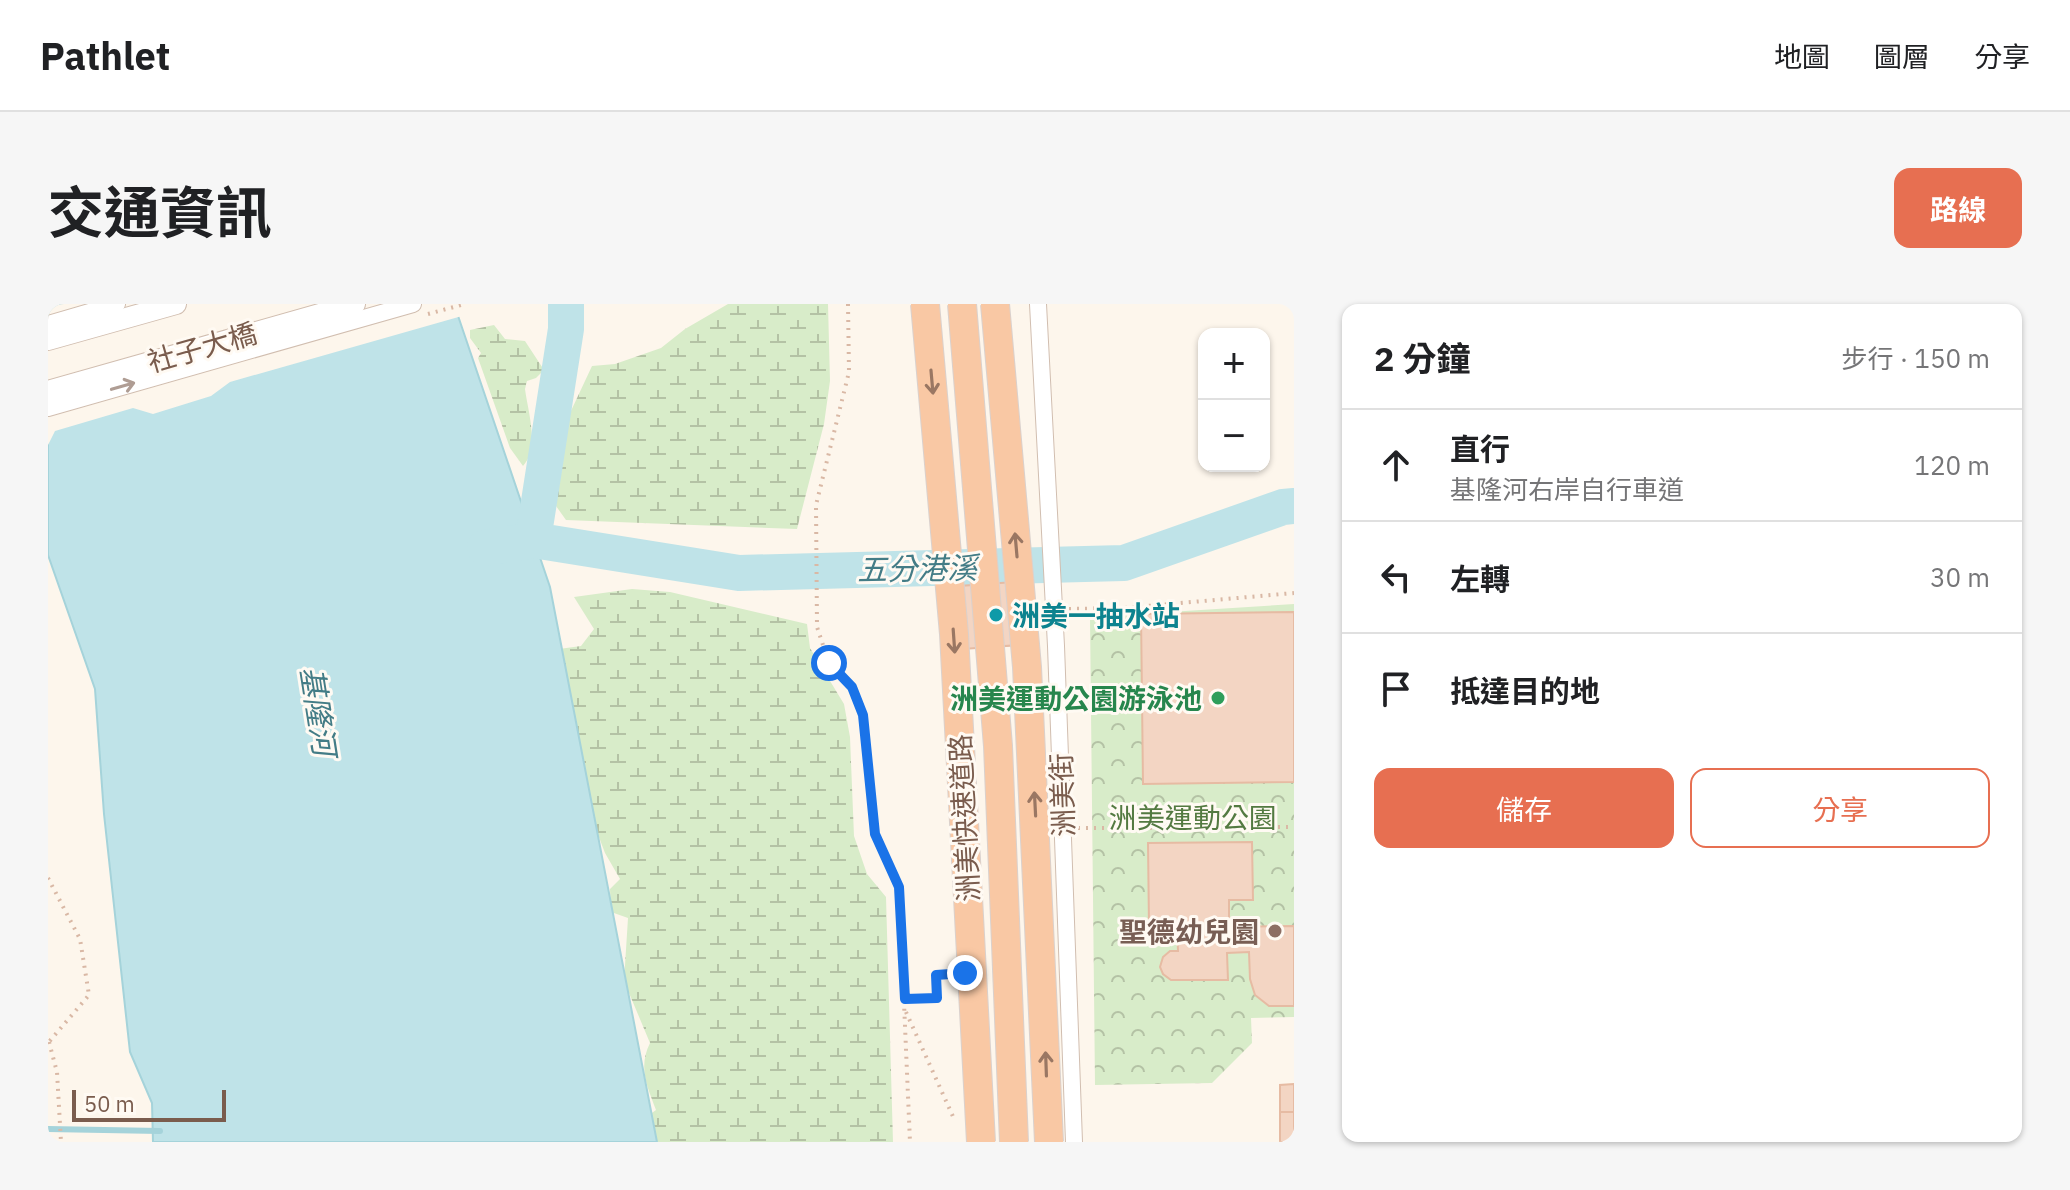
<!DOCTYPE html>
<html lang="zh-TW">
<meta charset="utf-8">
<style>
body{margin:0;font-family:"IBM Plex Sans","Noto Sans TC",sans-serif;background:#f6f6f6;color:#202124}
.controls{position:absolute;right:24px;top:24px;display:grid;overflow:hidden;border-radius:16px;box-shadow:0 2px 6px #0004}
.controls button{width:72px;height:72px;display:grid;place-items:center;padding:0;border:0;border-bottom:2px solid #e0e0e0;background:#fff;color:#202124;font:40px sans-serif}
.scale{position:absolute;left:24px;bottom:20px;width:154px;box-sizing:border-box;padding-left:8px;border:4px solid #7a5c4d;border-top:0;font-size:22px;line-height:28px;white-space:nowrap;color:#7a5c4d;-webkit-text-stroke:6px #fffaf3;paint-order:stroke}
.stop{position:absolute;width:24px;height:24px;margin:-18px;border:6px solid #1a73e8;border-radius:50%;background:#fff}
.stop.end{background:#1a73e8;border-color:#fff;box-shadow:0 2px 8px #0008}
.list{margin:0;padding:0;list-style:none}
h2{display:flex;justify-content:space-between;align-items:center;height:104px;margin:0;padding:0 32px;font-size:34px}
h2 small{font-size:26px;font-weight:400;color:#757577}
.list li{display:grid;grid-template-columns:52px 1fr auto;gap:24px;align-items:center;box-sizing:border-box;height:112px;padding:0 32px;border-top:2px solid #e0e0e0}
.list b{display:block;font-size:30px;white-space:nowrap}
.list p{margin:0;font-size:26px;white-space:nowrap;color:#757577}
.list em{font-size:26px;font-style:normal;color:#757577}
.actions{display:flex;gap:16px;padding:24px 32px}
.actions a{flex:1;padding:18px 0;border:2px solid #e76f51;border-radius:16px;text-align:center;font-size:28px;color:#e76f51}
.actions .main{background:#e76f51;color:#fff}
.icon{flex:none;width:44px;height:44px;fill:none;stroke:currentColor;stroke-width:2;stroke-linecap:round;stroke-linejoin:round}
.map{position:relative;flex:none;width:1246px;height:838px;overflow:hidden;border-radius:16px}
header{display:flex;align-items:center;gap:48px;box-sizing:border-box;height:112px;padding:0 40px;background:#fff;border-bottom:2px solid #e0e0e0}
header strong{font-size:38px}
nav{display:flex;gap:44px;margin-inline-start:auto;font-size:28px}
.intro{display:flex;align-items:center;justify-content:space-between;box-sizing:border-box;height:192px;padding:0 48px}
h1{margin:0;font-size:56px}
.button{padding:20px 36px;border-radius:16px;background:#e76f51;color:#fff;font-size:28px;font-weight:700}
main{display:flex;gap:48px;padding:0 48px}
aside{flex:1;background:#fff;border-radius:16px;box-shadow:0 2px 6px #0004}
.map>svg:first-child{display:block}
.wetland{fill:url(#wetland-marsh)}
.park{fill:url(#park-crowns)}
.water{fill:#bfe3e8;stroke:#a5d3da;stroke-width:2}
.pier{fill:#fdf6ec}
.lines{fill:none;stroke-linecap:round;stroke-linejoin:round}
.stream{stroke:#a5d3da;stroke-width:6}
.river{stroke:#bfe3e8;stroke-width:36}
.building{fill:#f3d5c3;stroke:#e6bba3;stroke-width:2}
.minor-casing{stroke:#d1beb0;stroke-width:18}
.tertiary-casing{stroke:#d1beb0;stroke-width:22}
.path{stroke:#d9b8a5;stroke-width:4;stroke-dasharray:2 6;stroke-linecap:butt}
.minor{stroke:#fff;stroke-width:16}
.tertiary{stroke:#fff;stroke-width:20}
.trunk-bridge-casing{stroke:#dad1cd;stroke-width:30;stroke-linecap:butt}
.trunk-bridge{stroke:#f9c8a4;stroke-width:28}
.oneway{stroke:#9a7763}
.oneway2{stroke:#af9d94}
.route{stroke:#1a73e8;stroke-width:10}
.culture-dot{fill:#0f9aa8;stroke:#fffaf3;stroke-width:3}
.leisure-dot{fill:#2e9e5b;stroke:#fffaf3;stroke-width:3}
.education-dot{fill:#8d6e63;stroke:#fffaf3;stroke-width:3}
.labels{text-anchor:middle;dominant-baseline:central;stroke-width:6;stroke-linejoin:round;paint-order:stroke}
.street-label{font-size:28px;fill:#7a5c4d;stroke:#fffaf3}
.culture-label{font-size:28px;font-weight:bold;fill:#0d838f;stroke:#fffaf3;text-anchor:start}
.leisure-label{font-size:28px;font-weight:bold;fill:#27864d;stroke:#fffaf3;text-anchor:end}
.park-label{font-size:28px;fill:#537a41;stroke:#fffaf3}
.education-label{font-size:28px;font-weight:bold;fill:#785e54;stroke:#fffaf3;text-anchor:end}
.water-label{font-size:30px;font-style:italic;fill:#437c86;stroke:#fffaf3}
</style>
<header>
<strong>Pathlet</strong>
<nav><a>地圖</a><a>圖層</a><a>分享</a></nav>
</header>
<div class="intro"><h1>交通資訊</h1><a class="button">路線</a></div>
<main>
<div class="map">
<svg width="1246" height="838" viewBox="0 0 1246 838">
<defs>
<pattern id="wetland-marsh" width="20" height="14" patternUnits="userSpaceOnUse" patternTransform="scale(2)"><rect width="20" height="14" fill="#d8ecc9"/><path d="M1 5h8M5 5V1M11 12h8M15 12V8" fill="none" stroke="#b4c2a5"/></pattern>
<pattern id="park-crowns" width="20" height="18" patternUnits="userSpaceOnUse" patternTransform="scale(2)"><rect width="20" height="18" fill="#d8ecc9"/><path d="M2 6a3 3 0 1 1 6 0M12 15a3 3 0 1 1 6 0" fill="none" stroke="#b4c2a5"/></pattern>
</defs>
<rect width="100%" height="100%" fill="#fdf6ec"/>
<path class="wetland" d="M680,0h100l2,77 -6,43 -27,105 -231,-9 -10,-14 14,-93 22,-47 23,-2 46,-16 24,-19z
M446,21l11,14 20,2 19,29 -8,8 -9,3 -2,8c3,23 15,59 -2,77l-13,-18 -32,-90 3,-5 -11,-15v-8z
M584,285l38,3 137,32 3,24 34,56 6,33 4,99 13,38 19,23 7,245h-235l-12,-11 -1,-13 11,-8c-9,-24 -18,-43 -6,-67l-26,-62 4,-63 -17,-6 -1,-23 10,-10 -15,-26 -27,-71 -19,-133 22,-3 13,-17 -20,-32z"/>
<path class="park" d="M1246,300v413l-43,1 1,25 -40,40 -117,2 -5,-468z"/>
<path class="water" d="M0,0h406l96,283 107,555h-504l-1,-39 -22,-51 -26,-238 -9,-125 -47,-134z"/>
<path class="pier" d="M0,0h410l4,12 -232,66 -19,14 -58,18 -20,-6 -78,23 -7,14z"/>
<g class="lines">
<path class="stream" d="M0,825l112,2"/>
<path class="river" d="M485,236l33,-211v-25
M437,244l48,-8 206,33 385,-10 159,-56 11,-1"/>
</g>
<path class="building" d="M981,277l5,63 -71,5 -4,-63z
M1246,308v170l-151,2 -2,-170z
M1204,538l1,58h-24v27l65,-1v80h-25l-14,-11 -5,-16 -1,-27 -22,1 1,27h-57l-8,-6 -3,-7 3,-10 7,-6h8l-1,-25h-28l-1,-83z
M1246,780v28h-14v-27z
M1232,808h14v30h-14z"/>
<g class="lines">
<defs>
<path id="minor" d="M990,0l18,342 18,496
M0,20l69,-20
M0,104l365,-104"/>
<path id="tertiary" d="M0,36l128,-36
M0,87l307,-87"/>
</defs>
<use href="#minor" class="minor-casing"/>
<use href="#tertiary" class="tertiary-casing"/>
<path class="path" d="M800,0l1,68 -33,133 1,122 12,36 23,24 11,28 12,119 24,53 11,255
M380,10l37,-10
M1021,305l55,-1 170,-15
M1030,524l216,-1
M0,574l32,61 9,56 -41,48
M857,695l32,-1 -1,-23 14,-1
M858,708l49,109
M1,738l8,30 4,70"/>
<use href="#minor" class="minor"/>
<use href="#tertiary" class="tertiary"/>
<defs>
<path id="trunk-bridge" d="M877,0l29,330 27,508
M914,0l36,442 16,396
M947,0l32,363 22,475"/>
</defs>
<use href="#trunk-bridge" class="trunk-bridge-casing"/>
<use href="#trunk-bridge" class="trunk-bridge"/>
</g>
<defs><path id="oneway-shaft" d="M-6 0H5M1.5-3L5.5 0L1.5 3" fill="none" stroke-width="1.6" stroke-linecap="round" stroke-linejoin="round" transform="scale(2)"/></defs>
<g class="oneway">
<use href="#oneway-shaft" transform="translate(884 78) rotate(85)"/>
<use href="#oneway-shaft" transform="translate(968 241) rotate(-95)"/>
<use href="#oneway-shaft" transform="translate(906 337) rotate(86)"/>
<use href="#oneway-shaft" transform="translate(987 500) rotate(-93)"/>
<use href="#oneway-shaft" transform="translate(998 760) rotate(-92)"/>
</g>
<use class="oneway2" href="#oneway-shaft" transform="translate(75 82) rotate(-16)"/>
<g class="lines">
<path class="route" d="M781,359l23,24 11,28 12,119 24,53 6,112 32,-1 -1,-23 29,-2"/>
</g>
<circle class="culture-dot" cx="948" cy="311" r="8"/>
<circle class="leisure-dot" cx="1170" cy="394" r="8"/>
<circle class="education-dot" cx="1227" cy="627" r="8"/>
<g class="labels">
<g class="street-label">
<text transform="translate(154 43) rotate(-16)">社子大橋</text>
<text transform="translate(1014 491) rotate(-92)">洲美街</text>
<text transform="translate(916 514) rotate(-93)">洲美快速道路</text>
</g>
<g class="culture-label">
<text x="964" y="311">洲美一抽水站</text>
</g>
<g class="leisure-label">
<text x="1154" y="394">洲美運動公園游泳池</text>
</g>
<g class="park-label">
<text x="1145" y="513">洲美運動公園</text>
</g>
<g class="education-label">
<text x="1211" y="627">聖德幼兒園</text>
</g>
<g class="water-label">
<text transform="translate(869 264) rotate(-1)">五分港溪</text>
<text transform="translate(271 407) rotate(81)">基隆河</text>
</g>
</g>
</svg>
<div class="controls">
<button>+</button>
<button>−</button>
</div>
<div class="scale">50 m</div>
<div class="stop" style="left:781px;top:359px"></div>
<div class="stop end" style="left:917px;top:669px"></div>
</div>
<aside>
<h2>2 分鐘<small>步行 · 150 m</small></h2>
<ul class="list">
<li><svg class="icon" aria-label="ahead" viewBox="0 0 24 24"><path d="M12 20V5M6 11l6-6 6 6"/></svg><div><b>直行</b><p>基隆河右岸自行車道</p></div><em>120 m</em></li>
<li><svg class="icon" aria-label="left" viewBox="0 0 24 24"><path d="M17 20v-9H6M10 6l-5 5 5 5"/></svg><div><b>左轉</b></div><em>30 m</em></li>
<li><svg class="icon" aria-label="arrive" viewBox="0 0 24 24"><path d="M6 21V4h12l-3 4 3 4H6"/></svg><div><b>抵達目的地</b></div></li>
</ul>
<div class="actions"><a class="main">儲存</a><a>分享</a></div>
</aside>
</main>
